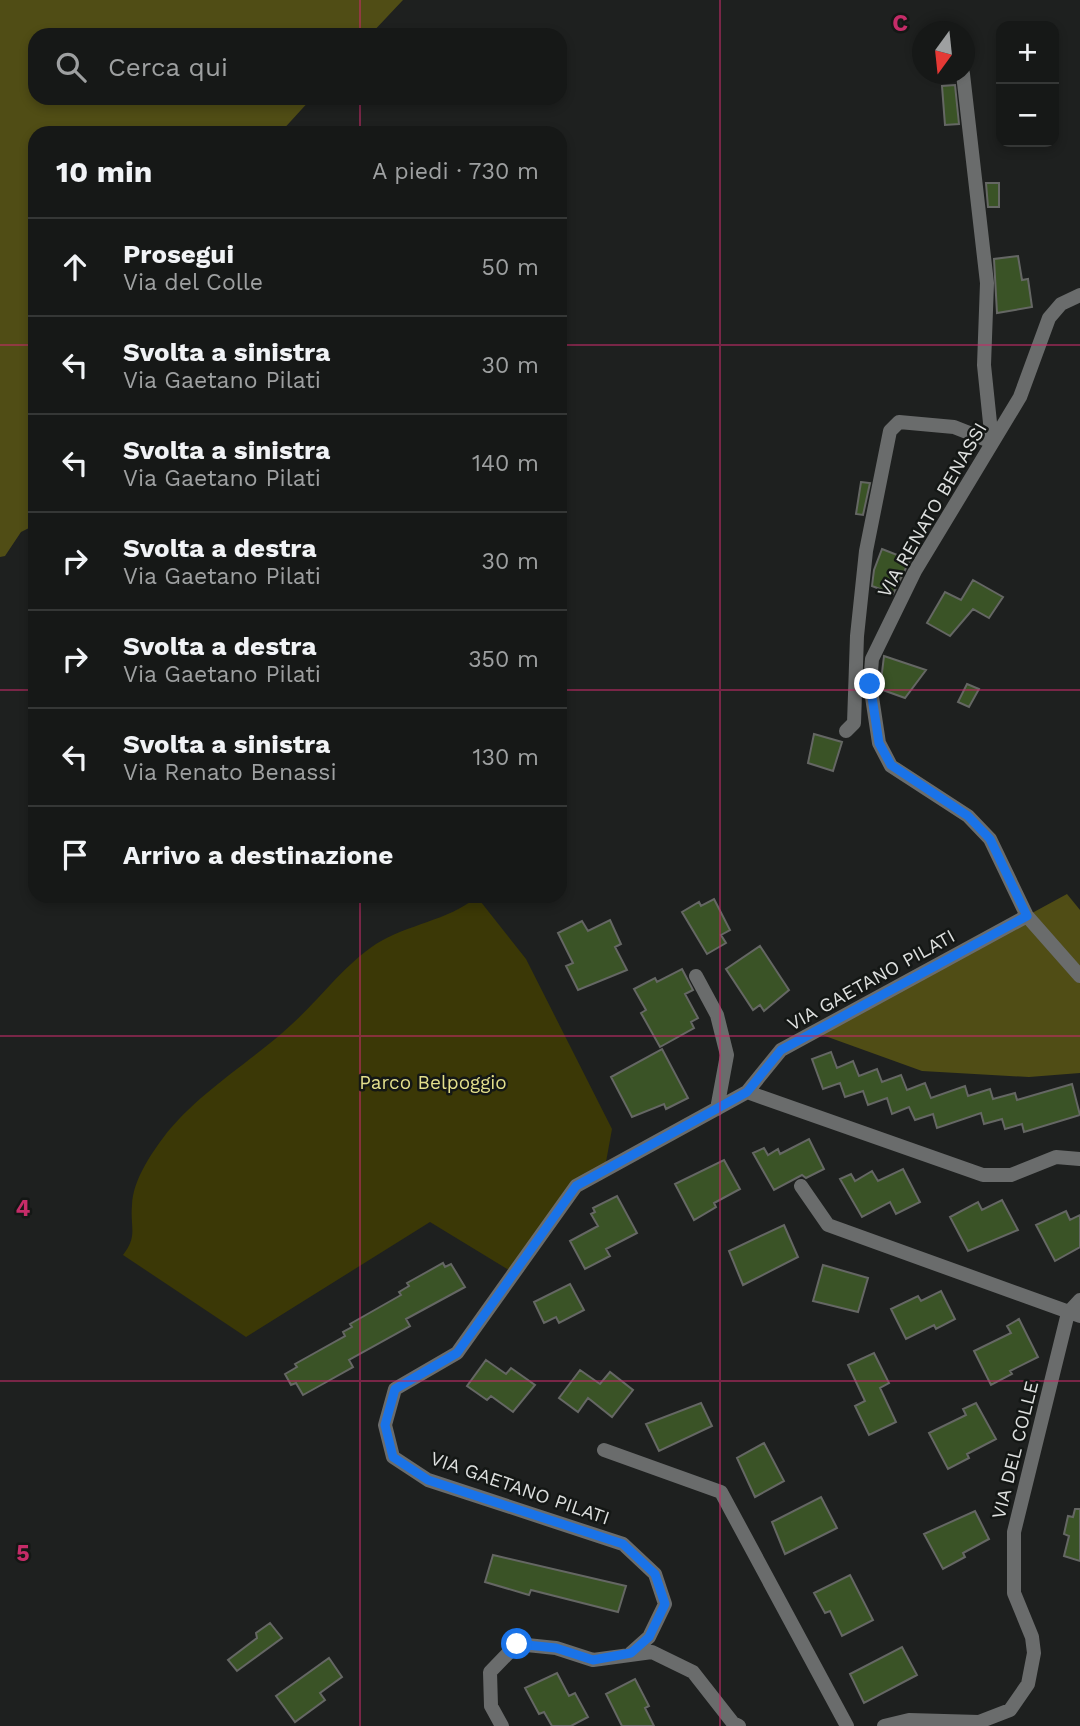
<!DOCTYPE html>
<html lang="it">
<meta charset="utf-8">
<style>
body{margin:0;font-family:"Work Sans",sans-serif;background:#232524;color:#f1f3f6}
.controls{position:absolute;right:21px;top:21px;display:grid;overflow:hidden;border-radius:14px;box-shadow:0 4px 10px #0003}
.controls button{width:63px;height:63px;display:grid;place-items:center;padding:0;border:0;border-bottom:2px solid #353736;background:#161817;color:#f1f3f6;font:35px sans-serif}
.compass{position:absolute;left:912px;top:21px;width:63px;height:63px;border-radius:50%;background:#161817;box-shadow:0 4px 10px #0003;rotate:195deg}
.stop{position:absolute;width:21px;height:21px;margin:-16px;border:5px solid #1a73e8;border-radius:50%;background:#fff}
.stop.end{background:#1a73e8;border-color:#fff;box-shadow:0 2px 7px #0008}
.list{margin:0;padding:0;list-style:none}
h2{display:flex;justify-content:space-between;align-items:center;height:91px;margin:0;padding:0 28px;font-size:30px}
h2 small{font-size:23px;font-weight:400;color:#9ea0a1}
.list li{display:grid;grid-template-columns:46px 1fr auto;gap:21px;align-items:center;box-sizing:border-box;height:98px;padding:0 28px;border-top:2px solid #353736}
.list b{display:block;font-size:26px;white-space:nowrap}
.list p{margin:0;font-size:23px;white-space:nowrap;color:#9ea0a1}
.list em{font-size:23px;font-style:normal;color:#9ea0a1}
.icon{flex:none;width:38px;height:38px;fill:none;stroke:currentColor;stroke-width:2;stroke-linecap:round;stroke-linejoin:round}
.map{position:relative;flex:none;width:1080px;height:1726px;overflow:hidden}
.search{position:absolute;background:#161817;box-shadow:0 4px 10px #0003;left:28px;top:28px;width:539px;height:77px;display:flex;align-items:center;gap:18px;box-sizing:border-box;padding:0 24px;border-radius:21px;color:#9ea0a1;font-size:26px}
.panel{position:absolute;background:#161817;box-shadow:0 4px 10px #0003;left:28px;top:126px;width:539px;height:777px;border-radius:21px}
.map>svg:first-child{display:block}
.green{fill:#3b3806}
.forest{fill:#504d15}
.building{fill:#3a5326;stroke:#656764;stroke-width:2}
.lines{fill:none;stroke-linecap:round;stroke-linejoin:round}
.street{stroke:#6a6c6c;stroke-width:14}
.route{stroke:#1a73e8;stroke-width:9}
.grid{fill:none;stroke:#c52c68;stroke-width:2;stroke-opacity:0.55}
.labels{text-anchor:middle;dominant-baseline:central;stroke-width:5;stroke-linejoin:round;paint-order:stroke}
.street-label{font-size:19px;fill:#dee0df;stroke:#141715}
.park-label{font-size:19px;fill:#e3df8c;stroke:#141715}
.grid-label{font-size:23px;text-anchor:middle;font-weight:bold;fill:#c52c68;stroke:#141715;stroke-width:5;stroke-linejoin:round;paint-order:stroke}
</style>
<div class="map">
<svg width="1080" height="1726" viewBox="0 0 1080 1726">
<rect width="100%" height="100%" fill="#1e201f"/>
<path class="green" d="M477,897l49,62 86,170 -6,33 -94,110 -82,-50 -184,115 -123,-82c15,-19 7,-27 9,-50 1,-24 17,-48 31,-67 34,-45 87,-75 128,-113 29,-26 53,-60 85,-81 32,-20 71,-23 101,-47z"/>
<path class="forest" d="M0,0h403l-33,35h-335v63h277l-32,35h-245v392l-14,7 -16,24 -5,1z
M1067,894l13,16v163l-51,4 -107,-6 -108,-39z"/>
<path class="building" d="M955,85l4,39 -14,1 -3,-39z
M986,183h13v24h-11z
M1018,256l4,24 6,-1 4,28 -35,6 -3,-54z
M861,482l9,1 -7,32 -7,-1z
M882,549l28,11 -17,34 -21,-8 2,-16z
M973,580l30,17 -14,21 -16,-9 -23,27 -23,-13 18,-31 16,8z
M884,656l42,14 -21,28 -25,-9z
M967,684l12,5 -10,18 -11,-5z
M814,734l28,8 -9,29 -25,-8z
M714,899l16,31 -9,5 5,8 -19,11 -25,-42 17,-10 2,4z
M610,920l11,24 -6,3 12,23 -49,20 -12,-24 7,-3 -15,-30 24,-12 6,10z
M760,946l29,44 -25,21 -4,-6 -7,5 -27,-41z
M682,969l11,21 -8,4 13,24 -7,4 3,6 -34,19 -19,-34 5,-3 -12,-21 21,-11 2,4z
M662,1049l26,49 -22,11 -2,-5 -32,13 -21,-40z
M831,1052l6,16 16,-7 6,15 18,-7 5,13 19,-7 6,15 18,-7 6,15 34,-12 3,10 22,-7 3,10 22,-6 2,7 55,-16 8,31 -56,17 -2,-8 -17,5 -3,-10 -18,5 -3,-11 -44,15 -4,-14 -18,6 -6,-13 -17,7 -5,-16 -19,7 -5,-14 -18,6 -5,-14 -17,6 -11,-30z
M809,1139l15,30 -18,9 -4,-3 -28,15 -21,-37 11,-5 4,7 10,-6 2,5z
M724,1160l16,29 -26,14 2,4 -22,13 -19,-36z
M903,1169l17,33 -24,12 -6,-12 -28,15 -22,-38 11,-5 4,7 17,-10 6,10z
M617,1196l20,37 -31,16 4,7 -25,13 -15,-28 28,-15 -7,-12 4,-2 -2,-4z
M1002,1200l16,30 -50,21 -18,-34 28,-15 4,8z
M1066,1211l4,9 10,-5v32l-25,14 -19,-36z
M784,1225l14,32 -55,28 -14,-34z
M443,1263l2,4 6,-3 14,23 -59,32 4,7 -61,34 4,7 -32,18 -18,10 -7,-12 -5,2 -6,-11 12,-7 -2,-3 50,-28 -2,-4 9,-5 -2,-3 51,-29 -2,-3 10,-6 -2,-3z
M823,1265l45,13 -10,34 -45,-11z
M570,1284l14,26 -25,13 -3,-6 -12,6 -10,-21z
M941,1291l14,28 -19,10 -2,-4 -28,14 -15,-30 27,-13 3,5z
M1019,1319l19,38 -28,14 2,3 -21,11 -17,-34 37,-18 -4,-7z
M874,1353l15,30 -9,5 16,34 -27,13 -14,-29 10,-5 -17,-36z
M486,1360l20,14 5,-6 24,17 -22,27 -22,-16 -4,4 -20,-14z
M580,1370l20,14 10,-12 23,18 -21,27 -24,-19 -10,14 -19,-14z
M701,1403l11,23 -53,25 -13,-27z
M976,1403l20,36 -29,15 2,4 -21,11 -19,-36 37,-18 -3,-6z
M764,1443l20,38 -29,16 -18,-39z
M821,1497l16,31 -52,26 -13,-32z
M1075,1509h5v52l-16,-5 5,-20 -5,-2 4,-18 5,1z
M975,1511l14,28 -26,14 2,4 -22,12 -19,-35z
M493,1555l133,31 -8,26 -87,-22 -2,5 -44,-13z
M850,1575l23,45 -31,16 -12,-25 -5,2 -11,-20z
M270,1623l12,15 -45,33 -9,-11 29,-22 -1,-5z
M902,1647l15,28 -53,28 -14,-29z
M329,1658l13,19 -22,16 5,7 -30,22 -19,-26z
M557,1673l12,23 6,-3 13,24 -17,9h-19l-8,-14 -5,2 -14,-26z
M635,1679l14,27 -4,2 9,18h-32l-16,-32z"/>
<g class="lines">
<path class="street" d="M1080,295l-19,9 -12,14 -29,79 -105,174 -43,88 -2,25 9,59 12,23 77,50 22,23 37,77 53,60
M846,731l8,-8 3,-87 9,-85 24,-120 9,-9 55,5 38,15 -8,-77 3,-82 -24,-209
M696,976l21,39 10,40 -10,54
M747,1092l236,83h28l45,-18 24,2
M801,1186l27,39 252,91
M604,1450l117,42 126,234
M631,1653l18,-16 16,-33 -10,-30 -32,-30 -195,-64 -35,-23 -8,-32 10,-36 62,-36 119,-167 171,-94 34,-42 246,-134
M502,1726l-11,-20 -1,-34 27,-28 39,4 37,12 59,-8 41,20 40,51 6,3
M884,1726l25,-6 70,2 31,-12 18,-26 6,-31 -2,-16 -18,-44v-61l54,-219 12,-13"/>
</g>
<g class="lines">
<path class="route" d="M517,1644l39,4 37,12 38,-7 18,-16 16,-33 -10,-30 -32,-30 -195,-64 -35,-23 -8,-32 10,-36 62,-36 119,-167 171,-94 34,-42 246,-134 -37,-77 -22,-23 -77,-51 -12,-22 -9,-59"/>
</g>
<path class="grid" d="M360,0v35M720,0v1726M360,98v35M0,345h35M560,345h520M0,690h35M560,690h520M360,896v830M0,1036h1080M0,1381h1080"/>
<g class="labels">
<g class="street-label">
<text transform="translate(932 510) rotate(-60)">VIA RENATO BENASSI</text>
<text transform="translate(871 980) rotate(-29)">VIA GAETANO PILATI</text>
<text transform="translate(1015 1450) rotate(-76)">VIA DEL COLLE</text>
<text transform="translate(520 1488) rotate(19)">VIA GAETANO PILATI</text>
</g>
<g class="park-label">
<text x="433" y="1082">Parco Belpoggio</text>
</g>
</g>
<g class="grid-label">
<text x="900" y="31">C</text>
<text x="23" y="1216">4</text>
<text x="23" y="1561">5</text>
</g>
</svg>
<div class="controls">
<button>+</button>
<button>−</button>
</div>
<svg class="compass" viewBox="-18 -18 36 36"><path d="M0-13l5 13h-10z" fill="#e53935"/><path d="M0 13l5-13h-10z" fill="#9ea0a1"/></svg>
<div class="stop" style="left:517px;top:1644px"></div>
<div class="stop end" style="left:870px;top:684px"></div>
<div class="search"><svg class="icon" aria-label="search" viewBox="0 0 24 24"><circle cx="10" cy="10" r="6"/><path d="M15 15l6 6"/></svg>Cerca qui</div>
<section class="panel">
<h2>10 min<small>A piedi · 730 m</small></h2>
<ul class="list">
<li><svg class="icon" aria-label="ahead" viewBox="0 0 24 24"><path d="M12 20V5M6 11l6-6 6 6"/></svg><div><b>Prosegui</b><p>Via del Colle</p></div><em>50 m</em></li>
<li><svg class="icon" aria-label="left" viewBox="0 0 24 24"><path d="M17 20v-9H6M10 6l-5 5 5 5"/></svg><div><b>Svolta a sinistra</b><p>Via Gaetano Pilati</p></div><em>30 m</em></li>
<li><svg class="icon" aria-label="left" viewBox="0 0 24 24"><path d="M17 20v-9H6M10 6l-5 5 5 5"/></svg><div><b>Svolta a sinistra</b><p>Via Gaetano Pilati</p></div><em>140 m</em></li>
<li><svg class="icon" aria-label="right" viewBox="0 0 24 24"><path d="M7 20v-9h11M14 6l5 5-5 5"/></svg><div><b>Svolta a destra</b><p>Via Gaetano Pilati</p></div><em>30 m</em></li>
<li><svg class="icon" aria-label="right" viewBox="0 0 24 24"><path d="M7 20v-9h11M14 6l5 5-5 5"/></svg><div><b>Svolta a destra</b><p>Via Gaetano Pilati</p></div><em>350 m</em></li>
<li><svg class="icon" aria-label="left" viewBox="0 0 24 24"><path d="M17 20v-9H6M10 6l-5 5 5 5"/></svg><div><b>Svolta a sinistra</b><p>Via Renato Benassi</p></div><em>130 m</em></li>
<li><svg class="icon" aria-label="arrive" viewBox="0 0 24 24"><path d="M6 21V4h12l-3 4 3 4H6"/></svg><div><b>Arrivo a destinazione</b></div></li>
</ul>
</section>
</div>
